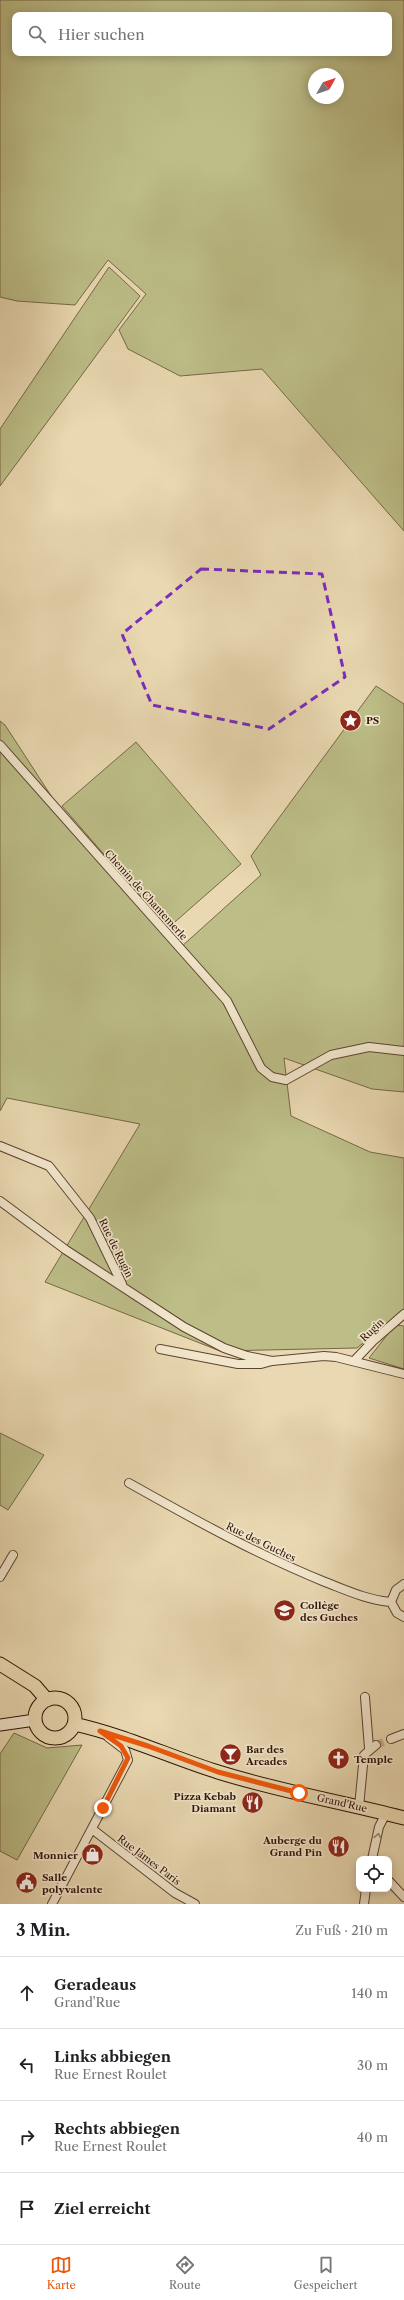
<!DOCTYPE html>
<html lang="de">
<meta charset="utf-8">
<style>
body{margin:0;font-family:"Libre Caslon Text",serif;background:#f2f2f2;color:#202124}
.controls{position:absolute;right:12px;bottom:12px;display:grid;overflow:hidden;border-radius:8px;box-shadow:0 2px 10px #0003}
.controls button{width:36px;height:36px;display:grid;place-items:center;padding:0;border:0;border-bottom:1px solid #e0e0e0;background:#fff;color:#202124;font:20px sans-serif}
.compass{position:absolute;left:308px;top:68px;width:36px;height:36px;border-radius:50%;background:#fff;box-shadow:0 2px 10px #0003;rotate:50deg}
.stop{position:absolute;width:12px;height:12px;margin:-9px;border:3px solid #ea580c;border-radius:50%;background:#fff}
.stop.end{background:#ea580c;border-color:#fff;box-shadow:0 1px 4px #0008}
.list{margin:0;padding:0;list-style:none}
h2{display:flex;justify-content:space-between;align-items:center;height:52px;margin:0;padding:0 16px;font-size:17px}
h2 small{font-size:13px;font-weight:400;color:#757577}
.list li{display:grid;grid-template-columns:26px 1fr auto;gap:12px;align-items:center;box-sizing:border-box;height:72px;padding:0 16px;border-top:1px solid #e0e0e0}
.list b{display:block;font-size:15px;white-space:nowrap}
.list p{margin:0;font-size:13px;white-space:nowrap;color:#757577}
.list em{font-size:13px;font-style:normal;color:#757577}
.icon{flex:none;width:22px;height:22px;fill:none;stroke:currentColor;stroke-width:2;stroke-linecap:round;stroke-linejoin:round}
.map{position:relative;flex:none;width:404px;height:1904px;overflow:hidden}
.search{position:absolute;background:#fff;box-shadow:0 2px 10px #0003;left:12px;right:12px;top:12px;height:44px;display:flex;align-items:center;gap:10px;box-sizing:border-box;padding:0 14px;border-radius:8px;color:#757577;font-size:15px}
.sheet{height:340px;background:#fff}
nav{display:flex;justify-content:space-around;align-items:center;box-sizing:border-box;height:56px;border-top:1px solid #e0e0e0;background:#fff;font-size:11px;color:#757577}
nav a{display:grid;justify-items:center;gap:2px}
nav .on{color:#ea580c}
.map>svg:first-child{display:block}
.green{fill:#bcbd87;stroke:#766846;fill-rule:evenodd}
.lines{fill:none;stroke-linecap:round;stroke-linejoin:round}
.minor-tunnel{stroke:#c4b08f;stroke-width:8;stroke-dasharray:8 4;stroke-linecap:butt}
.minor-casing{stroke:#5e4431;stroke-width:10}
.secondary-casing{stroke:#301206;stroke-width:13}
.primary-casing{stroke:#301206;stroke-width:15}
.minor{stroke:#f1e6cc;stroke-width:8}
.secondary{stroke:#f1e6cc;stroke-width:11}
.primary{stroke:#e9d8b1;stroke-width:13}
.oneway{stroke:#9a8773}
.route{stroke:#ea580c;stroke-width:5}
.marked{fill:none;stroke:#7b2cbf;stroke-width:3;stroke-dasharray:8 5;stroke-linejoin:round}
.labels{text-anchor:middle;dominant-baseline:central;stroke-width:3.5;stroke-linejoin:round;paint-order:stroke}
.poi-label{font-size:10px;font-weight:bold;fill:#301206;stroke:#f1e6cc;text-anchor:start}
.street-label{font-size:10px;fill:#301206;stroke:#f1e6cc}
</style>
<div class="map">
<svg width="404" height="1904" viewBox="0 0 404 1904">
<rect width="100%" height="100%" fill="#e9d8b1"/>
<filter id="stains"><feTurbulence type="fractalNoise" baseFrequency=".005" numOctaves="4"/><feColorMatrix values="0 0 0 0 .2 0 0 0 0 .09 0 0 0 0 .02 0 0 0 .5 -.17"/></filter>
<radialGradient id="worn" r=".72"><stop offset=".6" stop-color="#630" stop-opacity="0"/><stop offset="1" stop-color="#630" stop-opacity=".3"/></radialGradient>
<path class="green" d="M0,0h404v531l-142,-162 -82,7 -52,-27 -9,-19 27,-36 -38,-34 -33,45 -58,-4 -17,-4zM15,15h374v38h-374zM314,74h24v24h-24z
M109,267l31,29 -140,190v-57z
M376,686l28,18v388l-32,-3 -88,-31 7,58 79,36 34,6v152l-47,38 -137,3 -175,-69 95,-158 -133,-26 -7,13v-390l5,4 54,83 122,139 80,-72 -10,-19z
M136,742l105,122 -73,64 -106,-122z
M395,1325l9,1v43l-35,-11z
M0,1433l44,22 -36,55 -8,-5z
M14,1733l33,15 35,-3 -65,115 -17,-9v-97z"/>
<g class="lines">
<path class="minor-tunnel" d="M376,1745l15,-6"/>
<defs>
<path id="minor" d="M0,745l227,256 34,67 11,9 14,3 45,-25 38,-8 35,4
M0,1146l49,20 41,52 32,66
M0,1201l66,49 118,77 40,21 23,8 25,5
M160,1349l78,15h23l11,-3 52,-5 12,1 68,17
M354,1361l19,-20 31,-27
M129,1483c64,36 127,71 196,99 21,8 42,18 66,20
M0,1577l13,-22
M391,1602l5,-12 8,-6
M391,1602l6,11 7,4
M365,1697l4,51
M391,1739l13,-5
M359,1807l5,-52 12,-10
M92,1829l83,64 20,11
M372,1859l7,-32 7,-14
M389,1881l15,16
M52,1904l76,-144 -3,-10 -17,-13
M364,1904l2,-15"/>
<path id="secondary" d="M0,1725l35,-5"/>
<path id="primary" d="M0,1664l35,22 12,14
M35 1718a20 20 0 1 1 40 0a20 20 0 1 1-40 0Z
M74,1724c50,11 96,33 144,48 61,19 124,30 186,46"/>
</defs>
<use href="#minor" class="minor-casing"/>
<use href="#secondary" class="secondary-casing"/>
<use href="#primary" class="primary-casing"/>
<use href="#minor" class="minor"/>
<use href="#secondary" class="secondary"/>
<use href="#primary" class="primary"/>
</g>
<defs><path id="oneway-chevron" d="M-2-3.5L2.5 0L-2 3.5" fill="none" stroke-width="1.6" stroke-linecap="round" stroke-linejoin="round"/></defs>
<use class="oneway" href="#oneway-chevron" transform="translate(378 1836) rotate(-80)"/>
<g class="lines">
<path class="route" d="M103,1808l25,-50 -7,-12 -21,-15 48,15 70,26 81,21"/>
</g>
<path class="marked" d="M201,569l121,5 23,103 -76,52 -117,-24 -30,-71z"/>
<defs>
<symbol id="sight-disc" viewBox="-11 -11 22 22"><circle r="9.5" fill="#8f2418" stroke="#f1e6cc"/><path d="M0-6L1.8-2.2L6-1.7L2.9 1.2L3.7 5.4L0 3.3L-3.7 5.4L-2.9 1.2L-6-1.7L-1.8-2.2Z" fill="#fff"/></symbol>
<symbol id="school-disc" viewBox="-11 -11 22 22"><circle r="9.5" fill="#8f2418" stroke="#f1e6cc"/><path d="M0-5L7-2L0 1L-7-2ZM-4 1L0 2.5L4 1V4Q0 6-4 4Z" fill="#fff"/></symbol>
<symbol id="bar-disc" viewBox="-11 -11 22 22"><circle r="9.5" fill="#8f2418" stroke="#f1e6cc"/><path d="M-6-5H6L.8 .8V4.5H3.5V6h-7V4.5H-.8V.8Z" fill="#fff"/></symbol>
<symbol id="church-disc" viewBox="-11 -11 22 22"><circle r="9.5" fill="#8f2418" stroke="#f1e6cc"/><path d="M-1.2-6h2.4v3.5h3.3v2.4h-3.3V6h-2.4V-.1h-3.3v-2.4h3.3Z" fill="#fff"/></symbol>
<symbol id="restaurant-disc" viewBox="-11 -11 22 22"><circle r="9.5" fill="#8f2418" stroke="#f1e6cc"/><path d="M-5-6h1v4h1v-4h1v4h1v-4h1v5L-1.5 .5V6h-2V.5L-5-1ZM5-6V6H3V1.5H1.5Q1.5-4 5-6Z" fill="#fff"/></symbol>
<symbol id="shop-disc" viewBox="-11 -11 22 22"><circle r="9.5" fill="#8f2418" stroke="#f1e6cc"/><path d="M-5-2.5h2.3a2.7 3.5 0 0 1 5.4 0H5L5.5 6h-11ZM-1.5-2.5h3a1.5 2.3 0 0 0-3 0Z" fill="#fff"/></symbol>
<symbol id="civic-disc" viewBox="-11 -11 22 22"><circle r="9.5" fill="#8f2418" stroke="#f1e6cc"/><path d="M-.6-6.5H3V-4.5H.6V-3L4-1V1h2V6H-6V1h2V-1L-.6-3ZM-1.2 2.5V6h2.4V2.5Z" fill="#fff"/></symbol>
</defs>
<g fill-rule="evenodd">
<use href="#sight-disc" x="338" y="708" width="25" height="25"/>
<use href="#school-disc" x="272" y="1598" width="25" height="25"/>
<use href="#bar-disc" x="218" y="1742" width="25" height="25"/>
<use href="#church-disc" x="326" y="1746" width="25" height="25"/>
<use href="#restaurant-disc" x="240" y="1790" width="25" height="25"/>
<use href="#restaurant-disc" x="326" y="1834" width="25" height="25"/>
<use href="#shop-disc" x="80" y="1842" width="25" height="25"/>
<use href="#civic-disc" x="14" y="1870" width="25" height="25"/>
</g>
<g class="labels">
<g class="poi-label">
<text x="366" y="720">PS</text>
<text x="300" y="1605">Collège<tspan x="300" dy="12">des Guches</tspan></text>
<text x="246" y="1749">Bar des<tspan x="246" dy="12">Arcades</tspan></text>
<text x="354" y="1759">Temple</text>
<text x="236" y="1796" text-anchor="end">Pizza Kebab<tspan x="236" dy="12">Diamant</tspan></text>
<text x="322" y="1840" text-anchor="end">Auberge du<tspan x="322" dy="12">Grand Pin</tspan></text>
<text x="78" y="1855" text-anchor="end">Monnier</text>
<text x="42" y="1877">Salle<tspan x="42" dy="12">polyvalente</tspan></text>
</g>
<g class="street-label">
<text transform="translate(146 895) rotate(48)">Chemin de Chantemerle</text>
<text transform="translate(116 1248) rotate(64)">Rue de Rugin</text>
<text transform="translate(372 1330) rotate(-44)">Rugin</text>
<text transform="translate(261 1542) rotate(26)">Rue des Guches</text>
<text transform="translate(342 1803) rotate(13)">Grand'Rue</text>
<text transform="translate(149 1860) rotate(37)">Rue Jämes Paris</text>
</g>
</g>
<rect width="100%" height="100%" filter="url(#stains)"/>
<rect width="100%" height="100%" fill="url(#worn)"/>
</svg>
<div class="controls">
<button><svg class="icon" aria-label="locate" viewBox="0 0 24 24"><circle cx="12" cy="12" r="6"/><path d="M12 2v4M12 18v4M2 12h4M18 12h4"/></svg></button>
</div>
<svg class="compass" viewBox="-18 -18 36 36"><path d="M0-13l5 13h-10z" fill="#e53935"/><path d="M0 13l5-13h-10z" fill="#757577"/></svg>
<div class="stop" style="left:299px;top:1793px"></div>
<div class="stop end" style="left:103px;top:1808px"></div>
<div class="search"><svg class="icon" aria-label="search" viewBox="0 0 24 24"><circle cx="10" cy="10" r="6"/><path d="M15 15l6 6"/></svg>Hier suchen</div>
</div>
<section class="sheet">
<h2>3 Min.<small>Zu Fuß · 210 m</small></h2>
<ul class="list">
<li><svg class="icon" aria-label="ahead" viewBox="0 0 24 24"><path d="M12 20V5M6 11l6-6 6 6"/></svg><div><b>Geradeaus</b><p>Grand'Rue</p></div><em>140 m</em></li>
<li><svg class="icon" aria-label="left" viewBox="0 0 24 24"><path d="M17 20v-9H6M10 6l-5 5 5 5"/></svg><div><b>Links abbiegen</b><p>Rue Ernest Roulet</p></div><em>30 m</em></li>
<li><svg class="icon" aria-label="right" viewBox="0 0 24 24"><path d="M7 20v-9h11M14 6l5 5-5 5"/></svg><div><b>Rechts abbiegen</b><p>Rue Ernest Roulet</p></div><em>40 m</em></li>
<li><svg class="icon" aria-label="arrive" viewBox="0 0 24 24"><path d="M6 21V4h12l-3 4 3 4H6"/></svg><div><b>Ziel erreicht</b></div></li>
</ul>
</section>
<nav>
<a class="on"><svg class="icon" aria-label="map" viewBox="0 0 24 24"><path d="M3 6l6-2 6 2 6-2v14l-6 2-6-2-6 2zM9 4v14M15 6v14"/></svg>Karte</a>
<a><svg class="icon" aria-label="directions" viewBox="0 0 24 24"><path d="M12 3l9 9-9 9-9-9zM9 14v-3h6M13 9l2 2-2 2"/></svg>Route</a>
<a><svg class="icon" aria-label="saved" viewBox="0 0 24 24"><path d="M7 4h10v16l-5-4-5 4z"/></svg>Gespeichert</a>
</nav>
